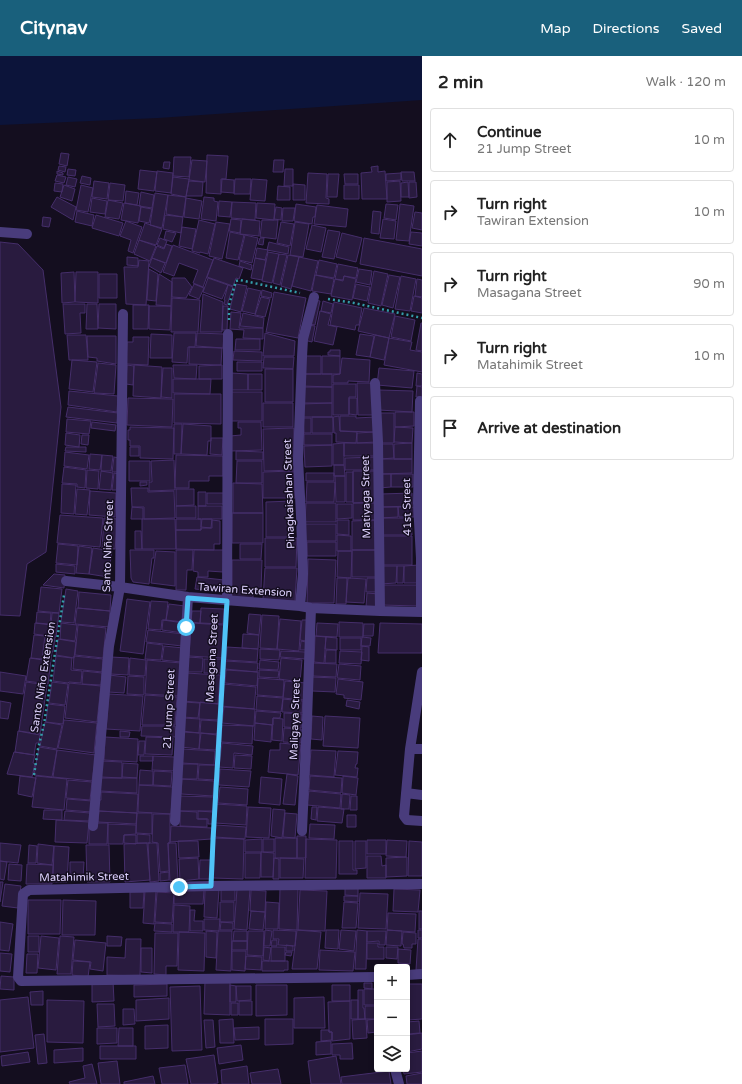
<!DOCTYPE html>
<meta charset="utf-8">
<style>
body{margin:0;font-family:"Varela Round",sans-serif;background:#f2f2f2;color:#222}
.controls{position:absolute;right:12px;bottom:12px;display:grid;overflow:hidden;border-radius:4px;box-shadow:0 2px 6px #0003}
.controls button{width:36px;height:36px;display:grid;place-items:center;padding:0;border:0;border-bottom:1px solid #e0e0e0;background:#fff;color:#222;font:20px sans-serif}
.stop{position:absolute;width:12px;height:12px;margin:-9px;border:3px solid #4fc3f7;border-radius:50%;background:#fff}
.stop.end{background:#4fc3f7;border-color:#fff;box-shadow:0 1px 4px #0008}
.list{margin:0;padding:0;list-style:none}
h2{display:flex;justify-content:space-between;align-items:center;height:52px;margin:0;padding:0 16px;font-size:17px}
h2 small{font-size:13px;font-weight:400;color:#767676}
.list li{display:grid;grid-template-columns:26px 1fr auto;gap:12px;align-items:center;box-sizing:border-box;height:64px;margin:0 8px 8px;padding:0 8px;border:1px solid #e0e0e0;border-radius:4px}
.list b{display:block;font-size:15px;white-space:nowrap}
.list p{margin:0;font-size:13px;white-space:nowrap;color:#767676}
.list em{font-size:13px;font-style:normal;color:#767676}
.icon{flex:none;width:22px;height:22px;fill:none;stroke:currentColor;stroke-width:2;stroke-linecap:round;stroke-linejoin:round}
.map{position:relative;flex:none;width:422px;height:1028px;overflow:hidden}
header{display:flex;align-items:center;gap:24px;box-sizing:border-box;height:56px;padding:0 20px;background:#19607c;color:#fff}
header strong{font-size:19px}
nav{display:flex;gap:22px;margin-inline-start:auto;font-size:14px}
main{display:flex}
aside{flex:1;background:#fff}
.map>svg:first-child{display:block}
.water{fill:#0c143a}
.building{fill:#291b3f;stroke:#452e6a}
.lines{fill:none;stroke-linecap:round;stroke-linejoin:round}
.path{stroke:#359daa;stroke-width:2.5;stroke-dasharray:2 3;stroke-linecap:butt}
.minor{stroke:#493c7c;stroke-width:10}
.route{stroke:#4fc3f7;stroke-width:5}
.labels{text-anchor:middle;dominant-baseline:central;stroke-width:3;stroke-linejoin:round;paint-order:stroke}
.street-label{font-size:11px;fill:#dccffc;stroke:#140e1f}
</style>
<header>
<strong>Citynav</strong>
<nav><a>Map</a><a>Directions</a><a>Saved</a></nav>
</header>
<main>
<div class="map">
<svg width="422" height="1028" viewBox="0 0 422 1028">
<rect width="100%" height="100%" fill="#140e1f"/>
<path class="water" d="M0,0h422v44l-264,18 -158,7z"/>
<path class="building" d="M61,97l8,1 -2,12 -8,-2z
M207,99l21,1 -2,23h-5v15l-15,-1z
M174,101h17l-2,20 -16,-1z
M192,104l15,1 -2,21 -16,-2z
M274,104h10l-1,12h-10z
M164,106h6l-1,7 -6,-1z
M59,110l7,1 -1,5 -7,-2z
M378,110v6l7,-1 2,28h-25l-1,-26 11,-1 -1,-5z
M68,113l8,1 -1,6 -8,-1z
M285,113h8v17h-9z
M140,114l17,2 -3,19 -16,-2z
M57,115l6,2v2l-6,-1z
M157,115l16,2 -2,20 -16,-2z
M401,116h13l1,9h-13z
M308,117l19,1 -1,24 3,1v5l-23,-1z
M401,117v7l-15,1v-7z
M328,118h11l-2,23h-10z
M344,118h14v10h-13z
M57,119l9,2 -2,6 -9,-2z
M82,120l9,2 -1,7 -10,-2z
M68,121l9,2 -2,8 -9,-2z
M173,121l16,2 -3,18 -15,-3z
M222,123l12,1v13l-13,-1z
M235,123h16l-1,15h-16z
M252,123l15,1 -2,21 -15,-1z
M94,125l15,2 -2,16 -15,-2z
M189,125l14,1 -1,14h-16z
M400,125l1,20 -14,1v-20z
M408,126l1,15h-8v-14z
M409,126h7l1,15 -8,1z
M55,127l8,1 -1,8 -8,-1z
M110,127l15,2 -2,16 -15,-1z
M293,128l12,1v15h-12z
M64,129l11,4 -3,12 -12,-4z
M81,129l12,3 -5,24 -12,-2z
M344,129h15v14h-15z
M278,130l12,1v13h-13z
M126,135l13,2 -2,12 -12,-2z
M141,136l13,3 -2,13 -13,-2z
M155,137l13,2 -6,33 -12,-3z
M168,139l18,2 -3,20 -17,-3z
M57,141l19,10 -3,13 -22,-13z
M204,141l10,1v3l4,1 -2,19 -15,-2z
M92,142l15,3 -2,13 -15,-2z
M186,142l16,3 -3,18 -15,-2z
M108,144l15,3 -4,16 -14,-2z
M219,145l13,1 -2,15 -12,-1z
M232,146l24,1 -1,17 -24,-2z
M124,147l17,3 -3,17 -17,-3z
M257,147l18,1 -1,16 -18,-2z
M296,148l20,3 -1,10h-2l-1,7 -18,-3z
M386,148l12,1 -2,15 -12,-2z
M400,148l14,2 -5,35 -13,-1z
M317,149l31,4 -2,18 -32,-3z
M141,151l11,2 -3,14 -10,-2z
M276,151l6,1 -1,12 -7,-1z
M283,152h12l-2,13h-11z
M77,155l17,4 -2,11 -17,-4z
M373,155l8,1 -2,22 -8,-1z
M415,156l7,1v17l-10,-2z
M96,159l27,8 -4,13 -27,-8z
M165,159l18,2 -2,16 -18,-4z
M43,161l8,1 -2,9 -7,-1z
M231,163l10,1 -1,13 -11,-2z
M242,163l18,2 -1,15 -19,-2z
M383,163l13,2 -2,18 -14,-1z
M199,164l16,4 -7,30 -8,-2v1l-8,-2z
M262,164h16l-2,19 -16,-2z
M126,165l16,6 -9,26 -5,-2 3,-11 -11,-4z
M216,166l14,2 -8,35 -13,-3z
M281,166l13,2 -4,22 -13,-3z
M295,166l14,2 -6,33 -13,-2z
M145,167l17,6 -6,16 -17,-5z
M312,169l14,3 -5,24 -15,-3z
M182,171l14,2 -4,20 -13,-3z
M328,174l12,2 -6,27 -12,-2z
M166,175l10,2 -4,9 -8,-3z
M230,176l14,3 -6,25 -12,-2z
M411,176l11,1v13l-13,-2z
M342,177l20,5 -6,24 -20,-5z
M245,179l13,3 -6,25 -13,-3z
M160,182l7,3 -3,7 -7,-3z
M260,182h4l-1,7 -5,-1z
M364,182l58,11v27l-62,-12z
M139,184l17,6 -6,15 -16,-7z
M0,186l18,2 25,26 18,137 -15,145 -19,12 -7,52 -20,-1z
M269,186l20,5 -1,7 -21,-4z
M166,188l6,2 -6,17 -14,-5 5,-12 7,3z
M173,189l40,15 -10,27 -10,-4 5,-13 -19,-7 -5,13 -11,-4z
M257,192l11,2 -3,10 -10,-2z
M268,196l11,2 -7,29 -10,-2z
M279,198l8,1 -7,30 -7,-2z
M288,199l11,2 -8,32 -10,-3z
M127,201l11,1v8l-11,-1z
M299,201l19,4 -7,30 -19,-5z
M152,202l13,5 -4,10 -12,-7z
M214,202l29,10 -4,11 -3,-1 -3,8 -26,-9z
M255,202l11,2 -4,20 -11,-2z
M139,204l10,1 -3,44 -20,-1 -2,-37h14z
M319,204l18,4 -3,14 -18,-3z
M240,205l12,4 -1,5 -12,-4z
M338,208l20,4 -2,10 -12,-2 -1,4 -8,-1z
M149,213l9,5 -2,27 -9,-1z
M359,213l13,2 -2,14 -14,-3z
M374,215l14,3 -7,32 -13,-3z
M74,216l1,30 -13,1 -1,-30z
M76,216h22v31l-23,-1z
M99,218h18v24h-18z
M159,218l13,8 -1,24 -15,-1z
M315,219l19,4 -3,15 -19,-3z
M389,219l11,2 -7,31 -11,-3z
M344,220l12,3 -4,21 -21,-4 4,-17 8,2z
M401,220l15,3 -6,32 -15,-2z
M172,222h13l7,9 -6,11 -14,-1z
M208,222l20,7 -6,14 -19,-7z
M417,223l5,1v17l-7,-1z
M194,228l10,4 -5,11 -10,-4z
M236,228l11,2 -6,26 -11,-3z
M356,228l14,3 -3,14 -14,-3z
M228,229l5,2 -6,18 -3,-1 1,-4h-1z
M248,232l13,3 -6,23 -13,-3z
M262,234l10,3 -1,5 -10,-2z
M274,236l32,6 -8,40 -32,-6z
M203,238l20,8 -1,30h-22z
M414,240l8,2v15l-11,-2z
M261,241l9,2 -5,18 -10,-2z
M172,242l28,2 -2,32h-27z
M314,244l6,1 -5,24 -6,-1z
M323,245l10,3 -2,9 -10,-2z
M334,246l28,6 -3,17h-3l-1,5 -25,-5z
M63,248h22v9h-5l1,20 -16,1z
M87,248h10l1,25h-12z
M99,248h17v25l-18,-1z
M133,249h16l-1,24h-15z
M149,250h22l-1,24 -21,-1z
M223,250h5l-1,24h-5z
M364,252l31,6 -6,24 -31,-7z
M320,255l11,3 -3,11 9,2 -4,18 -19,-4z
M231,256l10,1 -2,15h24v11l-20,-1 1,-8 -14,-1z
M243,257l21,5 -1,10 -23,-2z
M395,260l20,4 -4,21 -20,-4z
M421,267h1v28l-6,-1z
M308,269l7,1 -3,16 -8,-2z
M174,277h22l-1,14h-7l-1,16 -15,-1z
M197,277l27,1 -1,14 -27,-2z
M265,277l30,8 -1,15h-31z
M151,278l21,1v23h-22z
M360,278l14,2 -4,21 -14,-2z
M67,279h19l2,25h-19z
M375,279l14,3 -5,22 -14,-3z
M87,280h29v28l-19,-3v-3l-9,-1z
M133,281h16l-1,28 -22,-1 1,-22h6z
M389,282l23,4 -2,8 12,2v20l-38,-7z
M236,283h24v11h-25z
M189,291l33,1 -1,17 -32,-1z
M330,294h10v6l-12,-1v-3h2z
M234,295l28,1v9l-29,-1z
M303,300h18v18h-18z
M322,300h18v18h-18z
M264,301h30l-1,12 -30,-1z
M342,302l28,2 -1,22 -21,-1v2h-15v-8l7,-1z
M72,304l25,2 -4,30 -24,-3z
M237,306h25v9h-25z
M98,307l18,2 -2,29 -20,-1z
M127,309l7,1 -1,19 -7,-1z
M134,309l28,2 -1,31 -28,-2z
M173,309h24l-1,14 -22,-1z
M222,309v14h-23v-13z
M163,312h9v30l-11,-1z
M379,312l35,3 -2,17 -35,-3z
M265,313h28v33h-28z
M231,317l17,1v16h-17z
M417,317l5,1v12h-6z
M248,318h14v16h-14z
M302,318h30v13l-30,-1z
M173,323h38l-1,15 -37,-1z
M357,327h17l1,32h-17z
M333,328h23v13h-7v18h-16z
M417,330l5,1v10h-6z
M301,331h31v16h-31z
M379,334l34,1 -1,21 -33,-2z
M69,335l49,5 -1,16 -49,-7z
M231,336h31v29h-31z
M174,338h47v30l-47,-1z
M128,342l45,1 -1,28 -45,-2z
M349,342h8v17l-8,-1z
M263,347h30v24h-30z
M332,347v14h-31v-13z
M68,351l50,6 -1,10 -51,-6z
M395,356h19v14l-19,1z
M379,357h15v30h-16z
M339,360l1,15 17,1 -1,11 -20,-1v-9h-2l-1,-16z
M340,360h16v2l19,-1v15l-35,-1z
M312,361h21v16h-21z
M303,362h8v15h-7z
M67,363l24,2 -2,13 -23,-2z
M92,366l24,3 -1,6 -24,-3z
M238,366h23l1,28 -31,1 -1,-15 11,-1v-7h-3z
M174,368h8l-1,30h-7z
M183,368l28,2v15h-3l-1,14 -26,-1z
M130,371l44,1 -1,31 -33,-1v-12h-10v-6h-2v-10h2z
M395,371l18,1 -1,15 -18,-1z
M294,372v42l-30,1 -1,-42z
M375,376l1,10 -19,1v-10z
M66,377l14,2 -1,12 -14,-2z
M304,378h28v11h-28z
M82,379h7l-1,10 -7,-1z
M211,382h12l-1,17 -12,-1z
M344,387h31v13h-31z
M344,387v22h-11v-21z
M412,387v16h-18v-15z
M379,388h14l1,14 -14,1z
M332,389v21l-27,1 -1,-21z
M66,391h20v5l-21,-1z
M130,391h9v9h-9z
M236,395l27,1v8h-27z
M65,396l24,3 -2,14 -23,-3z
M90,398l12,1 -2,15 -11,-1z
M102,399l11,1 -2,15h-10z
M176,399l47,1v20h-14v5h-20v7h-14z
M114,401l5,1 -1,14h-6z
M377,401l-1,13h-31v-12z
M381,403h31v14l-31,1z
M174,404l1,30 -26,1v-9h3l-1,-21z
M129,405h21v20h-21z
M237,405h25v22h-26z
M334,409h10l1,11h-11z
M64,411l22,3 -1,18 -8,-1v-3l-15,-1z
M87,414l12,1 -1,18 -12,-1z
M101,415l12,2 -2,17 -12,-1z
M294,415l1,27h-32v-26z
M353,415h22l1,31 -23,1z
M346,416h7v30h-7z
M114,417l5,1 -2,16h-5z
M306,417h28v8h-28z
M379,418h12v13l-12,1z
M391,418h22v13h-22z
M335,420h10v26h-9z
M140,426h7v3l-7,1z
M307,426h28l-1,20h-28z
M233,427l29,1 1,29h-30z
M62,428l14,1 -2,29 -13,-1z
M131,432h17v4l26,-1 1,27 -31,1v-12h-12z
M77,433l13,1 -3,25 -12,-1z
M176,433h18v16l-18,1z
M90,435l26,2 -1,24 -26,-2z
M198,436h8v14h-8z
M207,437h17v11h-17z
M412,437v13l-31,1v-13z
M293,445v36h-27v-35z
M306,447h30v19h-31z
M353,447h12l-1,17h-11z
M365,447h12l1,17h-13z
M337,448h15v14l-15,1z
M176,450h20v12h-20z
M198,450h24v13h-24z
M132,451l11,1v11h-12z
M380,451h18v10l-18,1z
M398,451h16v10h-15z
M232,457h31v30h-31z
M60,459l43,3 -3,29 -43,-4z
M104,462l14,1 -3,30 -13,-1z
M381,462h30l1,17h-31z
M142,463h33l1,30h-34z
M176,463h25v11h-25z
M202,463h10l-1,9 -10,-1z
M212,464l8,1v23h-6v6l-38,-1v-19h25v-2h11z
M337,464h12v15l-12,-1z
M377,464v30h-25v-29z
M305,468h31v17h-31z
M135,475h6l1,18h-7z
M337,479l14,1v15h-14z
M381,480h31v29h-31z
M265,482h32l-1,29h-31z
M307,486h29v14h-29z
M58,488l20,2 -1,19 -21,-2z
M240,488h22l-1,15h-21z
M79,490l13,2 -3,26 -13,-1z
M93,492l19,3 -4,26 -19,-3z
M130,494h24v8h-2l-3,26 -16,-2 -2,-4z
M176,494h17l-1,20h-5l-1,20h-10z
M194,494h30l-1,22 -15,-1v6h-10v-5l-5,-1z
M352,494h25v27h-25z
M156,495l19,1v34l-24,-3z
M338,495h14l-1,27 -14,-1z
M308,503l28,1 -2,43h-27z
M232,504h30l-1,30h-8v8l-21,-1z
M56,508l19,2v8l-19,-2z
M419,509v18h-15v-17z
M380,510h17l-1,17 -16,1z
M397,510h7l-1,17h-6z
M265,512h32l-2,33 -32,-2z
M54,518l11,1 -1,13 -21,-3z
M197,521l27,3 -1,12 -28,-3z
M337,522h10l-1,26h-10z
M348,522l18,1 -2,24 -18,-1z
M367,522h12l-1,14h-12z
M381,529h37v21l-37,-1z
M41,531l21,2 -3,24 -21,-2z
M66,533l12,2 -4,32 -13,-1z
M79,536l32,3 -1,16 -32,-3z
M367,537l12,1 -1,13h-12z
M127,543l23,3 -7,52 -23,-3z
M151,545l17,1 -2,18h-4l-1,10 -13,-1z
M169,548l16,2 -2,16 -17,-2z
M77,552l33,3 -1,16 -34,-3z
M201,552l23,1 -1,15 -23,-1z
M192,555h9l-1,12 -9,-1z
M37,556l14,1 -1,11 -14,-1z
M52,557h7l-3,24 -22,-3 1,-11 16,2z
M249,558l12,1 -2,20 -12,-2z
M262,559l17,1 -2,33 -17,-1z
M280,563l21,2 -2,30 -22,-2z
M163,564l21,3 -1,10 -21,-3z
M302,564h5l-1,21 -6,-1z
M339,566l24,1v14h-24z
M61,567l16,2 -2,16 -15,-2z
M191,567l33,2 -2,33 -33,-2z
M317,567l21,1 -1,13 -21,-1z
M380,567l42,1v29h-44z
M364,568h10l-1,12h-10z
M78,569l28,3 -3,30 -28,-3z
M148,574l36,4 -2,12 -36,-4z
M243,578l16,1 -1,14 -16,-1z
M34,579l11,1 -3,23 -11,-1z
M46,580l9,1 -2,15 -3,-1 -1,9 -6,-1z
M315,580l11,1 -2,26 -10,-1z
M326,581l11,1v12l-12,-1z
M362,581l9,1 -1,8h-9z
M340,582h21v12h-21z
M58,583l18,3 -2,16 -18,-3z
M301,585l5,1v8h-6z
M147,587l16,2 -2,15 -16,-1z
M164,590l19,2 -2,14 -19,-2z
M362,590l7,1v14l-8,-1z
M227,591l31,2 -1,13 -31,-2z
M260,593l20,1 -1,10 -19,-1z
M326,594h10v13h-11z
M281,595l25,1 -1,7 -25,-2z
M340,595l22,1 -1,12 -22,-1z
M50,596h2l-4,32 -22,-3 4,-23 19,3z
M56,600l16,2 -1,12 11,1 -1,12 -12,-1 -1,1 -15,-2z
M74,600l29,3 -1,13 -29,-3z
M111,601l18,1 -1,17 -18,-1z
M188,601l15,1 -1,14h-15z
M130,602l16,2 -1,16 -16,-1z
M281,602l21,2 -2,22 -21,-3z
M204,603h19l-1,14h-18z
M147,604l34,3 -3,33 -33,-2z
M260,604l19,2 -1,8 -19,-1z
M226,605l32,2 -1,9 -32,-3z
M313,607l24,1 -1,13 -23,-1z
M339,608l22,2 -1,14 -23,-2z
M226,614l32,2 -1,14 -32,-3z
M259,614l20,1 -1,7 -19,-1z
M83,615l19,2 -1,12 -19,-1z
M0,616l26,4 -3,18 -23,-3z
M186,617l34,2 -2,29 -35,-3z
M109,619l17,2 -2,16 -16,-1z
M128,620l16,1v18l-17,-1z
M312,621l24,1 -1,14 -23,-1z
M258,622l26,2 -1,17 -26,-2z
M338,623l25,3 -2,18 -17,-2v-3l-8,-1z
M285,625l21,2 -2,17 -21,-2z
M26,626l21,3 -7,49 -21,-3z
M52,626l16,2 -3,21 -16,-2z
M69,627l32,3 -4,36 -32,-4z
M223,628l33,3 -2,22 -33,-3z
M109,638l34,2 -3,35 -34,-2z
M145,639l32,2 -2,28h-33z
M257,640l26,2 -2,14 -25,-2z
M283,643l20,2 -1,12 -20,-1z
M347,644l13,2 -1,7 -13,-3z
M0,645l11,2 -3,16 -8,-1z
M183,646l17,1 -2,15 -16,-1z
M200,646l20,2 -2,16 -19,-1z
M48,648l17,2 -2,18 -17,-2z
M224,651l31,2 -1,17 -32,-3z
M256,655l25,2 -1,5h-7v7l-18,-2z
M284,657l18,1 -1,14 -17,-1z
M312,660l11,1 -1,23 -11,-1z
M325,660l35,2 -2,30 -35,-2z
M183,662l17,1 -1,14 -17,-2z
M273,662l10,1 -1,22 -10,-1z
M64,664l33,3 -3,30 -36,-5z
M201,664l17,1 -1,13 -17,-1z
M45,666l17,3 -5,24 -17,-3z
M255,667l17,2 -1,17 -17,-2z
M222,669l31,1 -1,18 -31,-2z
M142,670h33l1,11 -35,-1z
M284,672l17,1v14l-18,-1z
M18,675l22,4 -1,8h-3l-2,12 -19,-3z
M120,675l10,1 -1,5h-9z
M182,676l18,1 -1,16 -18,-2z
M201,677l16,2 -1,15 -17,-1z
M105,681l33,2 -1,23 -33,-2z
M146,681l27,1 -1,17 -27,-1z
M139,685h6l-1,14h-6z
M222,687l31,3 -1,9 -18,-2 -1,15 -14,-1z
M280,687l21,2 -3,30 -30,-3 2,-22h10z
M39,691l18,3 -5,27 -18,-2z
M183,693l32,2 -1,14 -32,-2z
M57,694l39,5 -4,26 -39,-4z
M311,694l25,1 -2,26 -25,-2z
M338,695l20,1 -1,12h-1l-1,4h3l-1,9 -22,-2z
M14,696l21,3 -2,8 2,1 -3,13 -25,-3z
M235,699l17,1 -1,13 -17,-1z
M140,700h13v5h-13z
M153,700l22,1v14l-23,-1z
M102,705l20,1v16l-21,-1z
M123,707l15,1 -1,14 -15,-1z
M180,708h18l-1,15h-17z
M199,709h17v15l-18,-1z
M220,713l31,2 -2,16 -30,-2z
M140,714l13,1v14h-14z
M154,715l18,1 -1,14 -18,-1z
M287,718l11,2 -3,29 -12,-1z
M20,720l16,2 -4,19 -14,-3z
M36,720l31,3 -3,31 -32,-3z
M310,720l32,2 -1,15 -32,-3z
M343,720l15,2 -2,17 -14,-2z
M261,721l21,2 -2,26 -21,-2z
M101,722h36v15l-37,-2z
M182,723l32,2 -1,15 -32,-2z
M68,724l24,2 -2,18 -24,-2z
M139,729l34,2 -2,27 -33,-2z
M220,731l28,2 -1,16 -29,-2z
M309,735l32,3 -1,14 -33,-3z
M101,736l37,2 -1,19 -39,-2v-11h3z
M342,738l8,1 -1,14h-8z
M179,740l35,1v14h-36z
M351,740h6v14h-7z
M67,743l25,2 -1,11 -25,-2z
M216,748l31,2 -1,19 -31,-2z
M248,751l23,1 -2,30 -23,-1z
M312,751h5l-1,13 -5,-1z
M318,751l26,2 -2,14 -25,-2z
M273,753l12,1 -3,28 -11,-2z
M44,754h18v10l-19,-1z
M65,755l25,2 -1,8 -25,-1z
M99,755l38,2 -1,11 -38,-2z
M180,755l17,1v7h10v8l-27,-1z
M198,755l15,1v12h-5v-5h-10z
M137,757h15v21l-16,-1z
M285,757l12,1 -2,24 -12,-1z
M153,758h17v29h-2l1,28 -9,1 -2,-29 -6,-1z
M347,759h9v12h-9z
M56,764l33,2 -2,21 -32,-1z
M98,767h10l-1,21h-18v-17z
M108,768l28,1v9l-12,1 -1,9h-15z
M310,768l25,1 -1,14 -25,-1z
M216,769l30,2 -1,12 -30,-2z
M171,770l41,2 -1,11 -41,3z
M137,778l13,1v8h-13z
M124,779h12v9l-12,-1z
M297,780h9v22h-9z
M215,782l29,1 -1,40 -30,-1z
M275,782h22v20h-22z
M262,783v13h-17v-12z
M263,783h11v13h-11z
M306,783l31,1 -1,38h-31z
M367,784h19v14h-19z
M387,784l20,1 -1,16 -20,-1z
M178,785h20l1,16 -20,1z
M339,785h14v29h4v4h-18z
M355,785h11v27l-11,1z
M409,785l13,1v34h-14z
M0,787l21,2 -3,18 -18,-2z
M147,787l3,37 -25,2 -1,-38z
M148,787h9l2,38 -9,1z
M168,787h8l2,37 -8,1z
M38,788l16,2 -2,19 -15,-2z
M29,789l8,1 -1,17h-8z
M86,789h23l1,37h-23z
M54,790l15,1 -2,35h-14z
M261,796l13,1 -1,24h-12z
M245,797h16l-1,25h-15z
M367,800h14l1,10 4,-1v13h-19z
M407,801v19l-21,1v-19z
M198,802l1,21 -19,2 -1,-22z
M274,802l5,1v20h-6z
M280,802l24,1 -1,19h-23z
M200,804h11l-1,19h-11z
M0,805l7,1 -3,18 -4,-1z
M70,806h14l-1,16h-13z
M9,808l13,1 -1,16 -13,-1z
M27,808l26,1 -1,19h-26z
M169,816v8l-9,1v-8z
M0,826h3l-3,20z
M5,828l16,2 -3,22 -16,-2z
M280,832l18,1 -1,41 -18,-1z
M345,832h13v8l-13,-1z
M221,833h14v12h-14z
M237,833h13l-3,41 -13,-1z
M394,833l26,1 -2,22 -25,-1z
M145,834l11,1 -2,33 -11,-1z
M174,834h30l-1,14h-29z
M205,834h14l-2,28 -13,-1z
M251,834l15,1 -1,21 -15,-1z
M300,834l27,1 -2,40 -27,-1z
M130,836h14l-1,16h-13z
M157,836l17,1 -2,30 -17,-1z
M360,837l28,1 -2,35 -28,-1z
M344,840h14v6l-14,-1z
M28,844h33l-1,34h-32z
M63,844l33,1 -1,34h-33z
M220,846h14v20h-14z
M266,846l13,1 -1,26h-13z
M344,846l14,1 -2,25h-14z
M174,849l16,1 -1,26h-16z
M190,854h5l-1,11h9v10h-13z
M251,855l14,1 -2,18 -14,-1z
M419,855h3v18h-3z
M388,857l28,1 -1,18 -28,-2z
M204,863h16l-1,12 -15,-1z
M0,866l13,2 -4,27 -9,-1z
M221,866l12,1v7h-13z
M155,867l17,1v8l-18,-1z
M265,874l7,1 -2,15h-6z
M273,874l23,1 -1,15 -17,-1 1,-6h-6z
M297,874l24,2 -4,37h-25z
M326,874h13l-1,19 -13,-1z
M341,874l15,1 -2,20 -15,-2z
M357,874l10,1 -1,38h-11z
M387,874l15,1 -1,15 -15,-1z
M418,874h4v8h-4z
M206,875l11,1 -1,26 -10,-1z
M218,875h14l-1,40 -15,-1z
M234,875h13v10h-14z
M248,875h16l-1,25 -16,-1z
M367,875h19l-1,14h-6v-4l-12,1z
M179,876l26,1 -1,38 -26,-1z
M403,876l13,1v11h-4v4h-8l-1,-4h-1z
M155,877h23l-1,33h-11v9l-12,-1z
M28,880h11v16h-11z
M41,880l18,2 -3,32 -18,-2z
M60,880l14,1 -3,37h-14z
M107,880l15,1 -1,9h-14z
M126,883h15l-1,37 -33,-1v-18l18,1z
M418,883h4v31h-6z
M75,884l31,3 -3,28 -13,-2 1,-7 -18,-2z
M272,884h5v6h-6z
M232,885h15v9h-15z
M367,887h11v4h6v12h-17z
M286,889l7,1v5h-7z
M264,891l7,1 -2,13 -6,-1z
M271,891h14v14h-14z
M386,891h12l-1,12 -11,-1z
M141,892h11v25l-11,-1z
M398,893l13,1 -1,14 -12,-1z
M320,894l35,2 -2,19 -34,-1z
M232,895h14l-1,20 -13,-1z
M286,896h6l-1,4 -6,-1z
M0,897l12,1 -2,18 -10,-1z
M27,898h11l-1,19h-11z
M246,900l16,1 -1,13 -16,-1z
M73,905l17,1 -2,15 -16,-2z
M262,905h26v9h-4v1h-22z
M1,920l13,1v13l-14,-1z
M205,924h25v35l-26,-1z
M113,925l1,20 -22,1v-20z
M364,927h8v6l-8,-1z
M167,928v12l-33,1v-12z
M407,928h15v35l-14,1z
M230,929l6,1v16h-6z
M256,929h31v30l-31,1z
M332,929h18v16h-18z
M200,930l2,64 -30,1 -2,-64z
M236,930h15v14l-14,1z
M364,933h13v16h-13z
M358,934h5v18h1l1,11h-7z
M43,935v14h-12l-1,-13z
M28,941l6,51 -34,4v-52z
M324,941l1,31h-31v-30z
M169,942v21l-33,2v-21z
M47,944l37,1 -1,42 -36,-1z
M351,944h7v19h-7z
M239,945h13v14h-13z
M350,945v38l-18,2v-9h-3l-1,-30z
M231,947h7v12h-7z
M97,948h17l1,22 -17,1z
M365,950h12v13h-12z
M123,953h11l1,15 -12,1z
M233,963l1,24h-14l-1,-23z
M265,963h28v25l-28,1z
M366,963l1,19 -14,1 -1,-19z
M377,963v13l-9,1 -1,-13z
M204,964h9l2,27 -9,1z
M419,965l1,12 -13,1v-12z
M168,969v23l-23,1v-23z
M259,971v12l-24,1 -1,-12z
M97,972h20v15l-20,1z
M119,972h14v18h-15z
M321,974h8v2h3v8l-11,1z
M422,977v16l-15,3v-17z
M44,978l3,29 -9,1 -3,-29z
M331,985v13l-15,1v-13z
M352,987l1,16h-13v-4h-8v-11z
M241,989l2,15 -24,4 -2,-16z
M100,990h36v13h-36z
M83,992v13l-29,2v-13z
M422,995v21l-18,2 -1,-5h4v-16z
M28,996l2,10 -28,4 -1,-10z
M214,999l4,28 -6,1h-21l-5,-25z
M336,1000l5,28h-30l-3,-23z
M117,1005l3,23h-19l-3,-21z
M92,1008l5,20h-27l-1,-2 16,-4 -2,-12z
M185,1009l3,19h-26l-3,-16z
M247,1010l2,18h-27l-1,-14z
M278,1013l3,15h-29l-2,-11z
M389,1015l2,13h-49l-1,-7z
M422,1017v11h-15l-1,-8z
M153,1020l2,8h-31v-2z"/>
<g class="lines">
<path class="path" d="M328,243l26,4 68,15
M229,264v-15l7,-24 4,-1 60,13
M34,719l4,-26 6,-25 20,-129
M212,816l14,-257"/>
<path class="minor" d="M0,176l27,2
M375,327l3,59 2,169
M420,345l-2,102 3,55v54
M66,525l54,6 68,10 112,9 11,2 69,3 42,1
M227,545l1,-267
M300,550l3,-32 -2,-59 -3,-56 4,-102 1,-18 11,-42
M422,616l-12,77 -6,67 3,4 15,1
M410,693h12
M406,737l16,2
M175,765l13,-224
M93,770l16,-180 11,-59 3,-273
M302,775l5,-111 4,-112
M407,919l15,-1
M377,921l-356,4 -3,-4 5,-83 6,-4 182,-4 211,-2
M395,1013l4,15"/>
</g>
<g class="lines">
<path class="route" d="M179,831l32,-1 2,-46 14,-239 -39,-3 -2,29"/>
</g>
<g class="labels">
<g class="street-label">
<text transform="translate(289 438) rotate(-92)">Pinagkaisahan Street</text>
<text transform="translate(366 441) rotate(-91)">Matiyaga Street</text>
<text transform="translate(407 451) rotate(-91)">41st Street</text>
<text transform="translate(108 490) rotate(-88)">Santo Niño Street</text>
<text transform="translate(245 534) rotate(4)">Tawiran Extension</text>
<text transform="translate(212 602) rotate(-87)">Masagana Street</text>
<text transform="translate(43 621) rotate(-81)">Santo Niño Extension</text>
<text transform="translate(169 653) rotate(-87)">21 Jump Street</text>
<text transform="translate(295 663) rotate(-88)">Maligaya Street</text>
<text transform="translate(84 821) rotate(-1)">Matahimik Street</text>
</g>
</g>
</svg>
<div class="controls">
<button>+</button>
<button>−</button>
<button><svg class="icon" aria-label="layers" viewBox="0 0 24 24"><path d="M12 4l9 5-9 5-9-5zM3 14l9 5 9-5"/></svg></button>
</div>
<div class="stop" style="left:186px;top:571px"></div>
<div class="stop end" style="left:179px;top:831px"></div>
</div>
<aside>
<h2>2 min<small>Walk · 120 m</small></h2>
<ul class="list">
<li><svg class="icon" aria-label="ahead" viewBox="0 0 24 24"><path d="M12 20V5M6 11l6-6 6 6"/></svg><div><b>Continue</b><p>21 Jump Street</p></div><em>10 m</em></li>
<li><svg class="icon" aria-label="right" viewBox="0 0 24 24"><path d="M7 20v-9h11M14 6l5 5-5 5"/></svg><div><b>Turn right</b><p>Tawiran Extension</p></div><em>10 m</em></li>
<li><svg class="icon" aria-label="right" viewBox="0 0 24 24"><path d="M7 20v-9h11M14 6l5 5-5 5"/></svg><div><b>Turn right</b><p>Masagana Street</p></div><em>90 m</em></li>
<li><svg class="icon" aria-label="right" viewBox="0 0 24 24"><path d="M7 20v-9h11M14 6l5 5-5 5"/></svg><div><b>Turn right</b><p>Matahimik Street</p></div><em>10 m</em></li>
<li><svg class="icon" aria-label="arrive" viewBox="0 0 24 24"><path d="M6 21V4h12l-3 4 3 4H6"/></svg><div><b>Arrive at destination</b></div></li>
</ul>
</aside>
</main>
